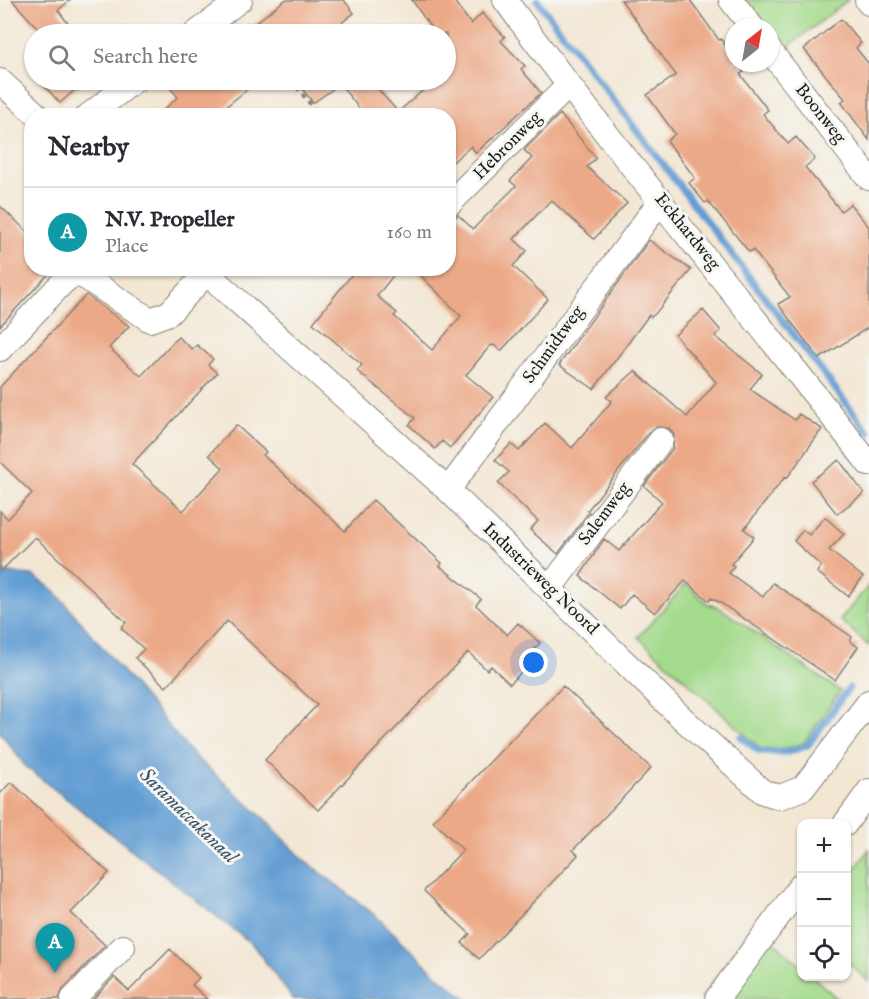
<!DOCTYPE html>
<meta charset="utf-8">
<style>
body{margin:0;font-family:"IM FELL English",serif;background:#f7f7f7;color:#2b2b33}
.controls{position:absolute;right:18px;bottom:18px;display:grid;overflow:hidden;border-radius:12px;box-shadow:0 2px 4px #0004}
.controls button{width:54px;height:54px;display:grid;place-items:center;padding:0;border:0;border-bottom:2px solid #e1e1e2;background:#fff;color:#2b2b33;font:30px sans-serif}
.compass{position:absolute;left:725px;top:18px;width:54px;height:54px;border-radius:50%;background:#fff;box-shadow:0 2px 4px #0004;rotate:31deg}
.you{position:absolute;left:534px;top:663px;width:21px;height:21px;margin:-15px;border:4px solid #fff;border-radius:50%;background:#1a73e8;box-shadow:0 0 0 9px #1a73e833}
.badge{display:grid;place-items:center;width:39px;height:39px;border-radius:50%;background:#0b8043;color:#fff;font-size:20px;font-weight:700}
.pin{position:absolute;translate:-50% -50px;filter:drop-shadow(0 2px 3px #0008)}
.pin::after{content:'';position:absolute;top:32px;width:21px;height:18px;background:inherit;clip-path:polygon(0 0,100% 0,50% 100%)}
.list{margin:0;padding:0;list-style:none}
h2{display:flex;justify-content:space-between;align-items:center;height:78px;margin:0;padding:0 24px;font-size:26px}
h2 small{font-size:20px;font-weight:400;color:#7c7c81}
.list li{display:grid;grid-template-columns:39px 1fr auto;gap:18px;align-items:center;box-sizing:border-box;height:90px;padding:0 24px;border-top:2px solid #e1e1e2}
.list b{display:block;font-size:22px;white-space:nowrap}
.list p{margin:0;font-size:20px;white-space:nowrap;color:#7c7c81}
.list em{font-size:20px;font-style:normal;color:#7c7c81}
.icon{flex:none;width:33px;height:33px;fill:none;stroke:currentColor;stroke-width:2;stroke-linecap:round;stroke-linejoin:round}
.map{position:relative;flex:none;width:869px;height:999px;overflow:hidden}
.search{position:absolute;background:#fff;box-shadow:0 2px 4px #0004;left:24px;top:24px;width:432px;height:66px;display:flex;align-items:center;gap:15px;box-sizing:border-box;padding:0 21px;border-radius:33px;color:#7c7c81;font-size:22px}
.panel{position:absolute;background:#fff;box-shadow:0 2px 4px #0004;left:24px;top:108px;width:432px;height:168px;border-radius:24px}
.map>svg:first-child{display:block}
.green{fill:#a3da8b;stroke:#607b54;stroke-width:1.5}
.water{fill:#649ed3;stroke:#405d78;stroke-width:1.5}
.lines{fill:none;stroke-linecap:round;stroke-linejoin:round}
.stream{stroke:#649ed3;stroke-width:7}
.building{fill:#eca987}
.minor-casing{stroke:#888278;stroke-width:26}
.path{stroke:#888278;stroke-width:4;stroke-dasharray:4.5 4.5;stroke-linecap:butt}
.minor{stroke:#fff;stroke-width:24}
.labels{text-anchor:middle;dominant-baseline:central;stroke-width:6;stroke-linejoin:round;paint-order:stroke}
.street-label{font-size:18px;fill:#1c1c1c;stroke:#f6f6f2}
.water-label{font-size:20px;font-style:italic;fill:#3c566e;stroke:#f6f6f2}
</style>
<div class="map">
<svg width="869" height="999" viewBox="0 0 869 999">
<rect width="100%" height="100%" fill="#f6f6f2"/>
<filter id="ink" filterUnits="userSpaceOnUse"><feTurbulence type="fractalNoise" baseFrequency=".0167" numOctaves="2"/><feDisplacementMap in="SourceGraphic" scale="12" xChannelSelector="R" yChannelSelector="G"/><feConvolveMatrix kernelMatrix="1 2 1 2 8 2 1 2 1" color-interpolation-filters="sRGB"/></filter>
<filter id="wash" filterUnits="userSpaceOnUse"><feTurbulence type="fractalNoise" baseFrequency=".008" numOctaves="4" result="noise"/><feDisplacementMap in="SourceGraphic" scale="24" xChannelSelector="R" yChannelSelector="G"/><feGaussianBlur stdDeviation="1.35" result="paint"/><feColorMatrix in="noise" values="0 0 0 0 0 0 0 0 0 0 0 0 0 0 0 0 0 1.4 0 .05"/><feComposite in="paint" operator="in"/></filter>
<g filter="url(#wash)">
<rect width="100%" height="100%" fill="#f3e7d4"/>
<path class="green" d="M745,0h103l-64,50 -14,-18v-5h-4z
M686,584l22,20 12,4 120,83 -36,52 -19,6h-24l-123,-112z
M869,585v61l-29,-26z
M869,849v133l-22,-21v-80z
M754,923l47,43 1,10 11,1 25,22h-137z"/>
<path class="water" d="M0,568l7,5 25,2 22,15 137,163 75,67 35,37 75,59 61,59 30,24h-174l-41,-55 -226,-177 -26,-35z"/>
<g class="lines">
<path class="stream" d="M537,0l332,433
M741,737l18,14 12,1h18l19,-7 41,-57"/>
</g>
<g id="blocks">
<path class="building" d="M12,0h58l-12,10 18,24h-33z
M285,0h59l10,13 -27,21h-86z
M412,0h41l18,24 11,-11 23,24 -4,4 24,25 -4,3 20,24 -65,60 -5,-7 -23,20v-50h-83l-25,-32 -27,19 -17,-23h74l28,32 29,-25 -7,-7h26v-46h-11z
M621,0h69l29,40 2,-1 13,19v5h4l6,9 -4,2 28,36 -5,4 25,30 8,-7 19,22 -10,8 36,44 9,-7 19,23v100l-50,32 -41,-55 12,-7 -37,-47 -4,2 -41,-51 -3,2 -16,-20 6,-5 -28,-37 8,-7 -28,-39 29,-20z
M841,19l20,24 -5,5 13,16v76l-28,-38 4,-3 -41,-50z
M39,80h47l-26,23z
M163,80h96l-45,36h-57l21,-19z
M560,114l36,44 -9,9 40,36 -33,36 -43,-39 -37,39 13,12 -14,15 35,33 -47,52 -7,-6 -4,1 -24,29 27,22 -43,51 -8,-7 -7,8 -26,-24 6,-7 -58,-47 5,-6 -49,-42 44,-55h42l-22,28 20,17 -3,3 38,34 29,-34 -48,-48h35v-44l10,-9 15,14 43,-43 -6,-5 22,-23 -8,-8z
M0,206l32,30v32h22l-54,58z
M649,240l42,30 -36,44 -4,3 -2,-2 -55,74 -35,-24z
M86,295l43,31 -20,22 32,28 37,-39 14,12 5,-4 16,14 -5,6 9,8 -85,91 51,47 40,-43 -14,-13 27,-30 30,27 -3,3 82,76 28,-31 69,63 -2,3 41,33 -5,6 31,30 11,-12 22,20 -11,12 5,4 -24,25 -19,-18 -4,4 -19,-18 -150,158 -53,-50 52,-55 -90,-84 -61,66 -31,-29 9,-9 -23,-21 5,-6 -91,-85 -35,35v-61l8,8 24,-26 -32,-31v-75z
M703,310l18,21 -6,5 47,38 -12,15 45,31 4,-6 23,15 -35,49 -2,-1 -41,52 10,8 -23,27 3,2 -5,7 34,24 10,-14 79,54 -2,4 8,6 -23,33 -116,-78 -8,-4 -2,3 -24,-20 -30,32 -23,-19 -12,15 -40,-33 24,-37 15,12 43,-49 -18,-16 29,-38 1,-13 -5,-7 -13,-1 -6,4 -63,80 2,1 -31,42 -28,-24 8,-9 -40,-38 11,-11 -14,-12 16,-16 8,7 26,-28 27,25 40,-47 -6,-4 29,-26 52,46 29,-35 -41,-47z
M839,460l25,33 -27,21 -26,-33z
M825,517l19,17 -15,16 34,27 -15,19 -31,-24 4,-6 -27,-25 9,-11 6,5z
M563,686l88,82 -78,82 5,5 -99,104 -17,-16 8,-9 -46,-43 39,-41 -30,-29z
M11,782l98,91 -38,40 34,32 -42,44 -4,10h-59v-205z
M170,949l29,29 -7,7 15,14h-114l21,-22 15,14z"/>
</g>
</g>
<g filter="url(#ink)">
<use href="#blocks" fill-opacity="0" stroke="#888278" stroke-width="1.5"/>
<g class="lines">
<defs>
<path id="minor" d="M505,0c116,159 244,308 364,464
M731,0l21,27
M867,0l2,3
M195,34l45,-34
M770,51l99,127
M0,81l38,35
M88,116l47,-36
M448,205l120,-119
M201,268l247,222 234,228 81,74 17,5 23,-9 66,-86
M0,349l63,-67 11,-7 9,1 67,44 19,-7 37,-39
M448,490l213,-290
M550,588l111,-148
M845,824l24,-33
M73,999l50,-52
M717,999l85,-115"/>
</defs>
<use href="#minor" class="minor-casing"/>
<path class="path" d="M246,23l9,11
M291,80l25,31 1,5"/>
<use href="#minor" class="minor"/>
</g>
</g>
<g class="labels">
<g class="street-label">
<text transform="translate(820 114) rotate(52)">Boonweg</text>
<text transform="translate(508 146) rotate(-45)">Hebronweg</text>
<text transform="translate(687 232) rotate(51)">Eckhardweg</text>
<text transform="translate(554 345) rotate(-54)">Schmidtweg</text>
<text transform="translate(605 514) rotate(-53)">Salemweg</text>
<text transform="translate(540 579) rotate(44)">Industrieweg Noord</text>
</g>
<g class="water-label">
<text transform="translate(188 816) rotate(44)">Saramaccakanaal</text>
</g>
</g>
</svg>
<div class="controls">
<button>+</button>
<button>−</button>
<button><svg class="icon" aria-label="locate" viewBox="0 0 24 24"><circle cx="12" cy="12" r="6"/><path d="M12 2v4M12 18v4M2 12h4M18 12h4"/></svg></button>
</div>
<svg class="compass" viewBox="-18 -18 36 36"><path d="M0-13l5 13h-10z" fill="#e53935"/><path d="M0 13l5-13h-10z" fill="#7c7c81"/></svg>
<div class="you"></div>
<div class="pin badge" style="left:55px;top:973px;background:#0f9aa8">A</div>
<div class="search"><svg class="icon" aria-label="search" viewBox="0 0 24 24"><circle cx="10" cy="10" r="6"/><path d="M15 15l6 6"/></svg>Search here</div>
<section class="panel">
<h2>Nearby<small></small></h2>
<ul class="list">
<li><span class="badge" style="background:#0f9aa8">A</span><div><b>N.V. Propeller</b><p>Place</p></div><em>160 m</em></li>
</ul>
</section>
</div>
